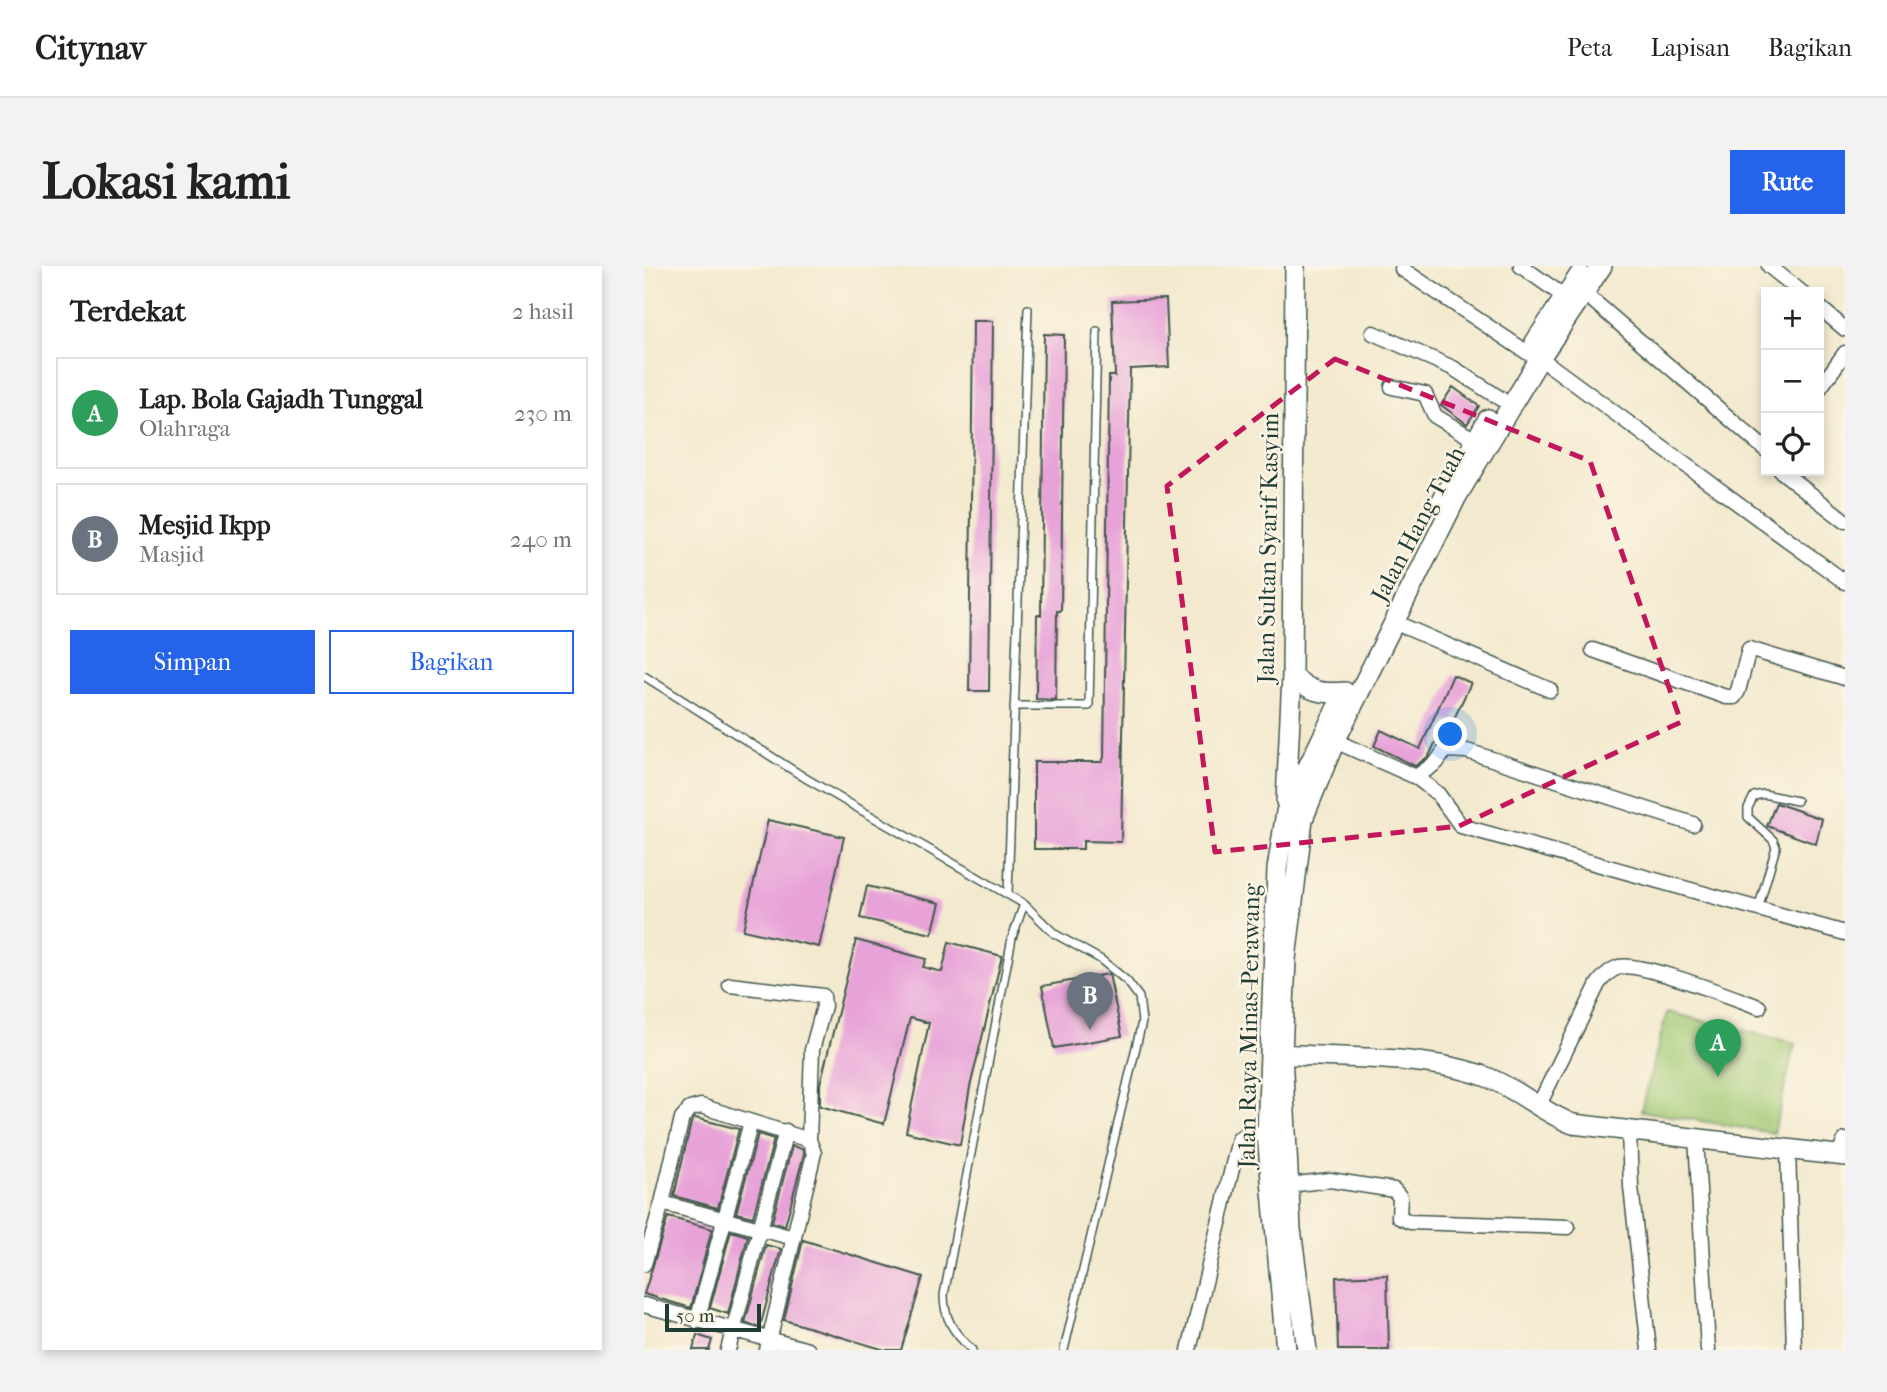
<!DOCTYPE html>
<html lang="id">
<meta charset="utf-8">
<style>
body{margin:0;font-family:"IM FELL French Canon",serif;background:#f2f2f2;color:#222}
.controls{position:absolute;right:21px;top:21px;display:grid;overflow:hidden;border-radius:0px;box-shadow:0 4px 10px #0003}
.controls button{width:63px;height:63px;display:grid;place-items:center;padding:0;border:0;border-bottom:2px solid #e0e0e0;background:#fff;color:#222;font:35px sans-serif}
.scale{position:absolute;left:21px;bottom:18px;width:96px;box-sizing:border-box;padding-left:7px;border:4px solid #1f3d34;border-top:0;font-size:19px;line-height:24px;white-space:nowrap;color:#1f3d34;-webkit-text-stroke:5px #fcf5e5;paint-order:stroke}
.you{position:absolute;left:807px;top:469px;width:24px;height:24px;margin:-18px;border:5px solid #fff;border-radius:50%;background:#1a73e8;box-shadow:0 0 0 10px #1a73e833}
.badge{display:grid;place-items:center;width:46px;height:46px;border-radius:50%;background:#2563eb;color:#fff;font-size:23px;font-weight:700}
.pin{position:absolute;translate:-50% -58px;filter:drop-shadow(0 2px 4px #0008)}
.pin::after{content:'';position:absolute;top:37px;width:24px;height:21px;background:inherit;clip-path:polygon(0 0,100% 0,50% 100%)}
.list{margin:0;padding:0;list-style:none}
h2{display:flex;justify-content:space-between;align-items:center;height:91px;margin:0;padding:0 28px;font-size:30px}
h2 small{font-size:23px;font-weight:400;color:#767676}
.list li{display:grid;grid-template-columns:46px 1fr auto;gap:21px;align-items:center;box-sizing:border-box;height:112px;margin:0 14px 14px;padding:0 14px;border:2px solid #e0e0e0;border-radius:0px}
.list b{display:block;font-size:26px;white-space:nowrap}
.list p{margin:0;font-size:23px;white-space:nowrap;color:#767676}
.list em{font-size:23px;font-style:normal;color:#767676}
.actions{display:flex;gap:14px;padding:21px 28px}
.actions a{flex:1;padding:16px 0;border:2px solid #2563eb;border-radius:0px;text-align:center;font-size:24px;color:#2563eb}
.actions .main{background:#2563eb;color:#fff}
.icon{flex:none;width:38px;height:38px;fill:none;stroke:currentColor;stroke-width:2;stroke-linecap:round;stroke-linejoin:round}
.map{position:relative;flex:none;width:1201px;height:1084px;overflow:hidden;border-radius:0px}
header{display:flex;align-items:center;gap:42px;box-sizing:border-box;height:98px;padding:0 35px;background:#fff;border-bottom:2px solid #e0e0e0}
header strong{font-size:33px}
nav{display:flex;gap:38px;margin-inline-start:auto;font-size:24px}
.intro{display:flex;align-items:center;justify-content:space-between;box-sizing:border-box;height:168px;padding:0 42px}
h1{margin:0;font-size:49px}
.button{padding:18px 32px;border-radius:0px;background:#2563eb;color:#fff;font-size:24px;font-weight:700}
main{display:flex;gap:42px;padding:0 42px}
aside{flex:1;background:#fff;border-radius:0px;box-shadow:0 4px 10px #0003}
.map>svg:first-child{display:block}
.green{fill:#a2c974;stroke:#608354;stroke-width:2}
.building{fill:#e7a2d8}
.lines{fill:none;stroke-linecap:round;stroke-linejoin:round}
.lane-casing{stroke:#3f574b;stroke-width:10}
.street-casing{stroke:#3f574b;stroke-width:17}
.secondary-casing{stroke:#3f574b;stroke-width:22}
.lane{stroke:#fff;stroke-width:7}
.street{stroke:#fff;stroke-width:14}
.secondary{stroke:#fff;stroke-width:19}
.marked{fill:none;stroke:#c2185b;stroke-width:5;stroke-dasharray:14 9;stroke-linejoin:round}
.labels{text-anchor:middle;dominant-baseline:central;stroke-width:5;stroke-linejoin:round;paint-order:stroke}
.street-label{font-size:24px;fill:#1f3d34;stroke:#fcf5e5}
</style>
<header>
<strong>Citynav</strong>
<nav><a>Peta</a><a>Lapisan</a><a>Bagikan</a></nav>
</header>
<div class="intro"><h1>Lokasi kami</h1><a class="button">Rute</a></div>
<main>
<aside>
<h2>Terdekat<small>2 hasil</small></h2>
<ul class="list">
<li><span class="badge" style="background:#2e9e5b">A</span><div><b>Lap. Bola Gajadh Tunggal</b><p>Olahraga</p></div><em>230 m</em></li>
<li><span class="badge" style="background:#6b7280">B</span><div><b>Mesjid Ikpp</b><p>Masjid</p></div><em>240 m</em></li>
</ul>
<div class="actions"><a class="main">Simpan</a><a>Bagikan</a></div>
</aside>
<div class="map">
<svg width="1201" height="1084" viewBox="0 0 1201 1084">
<rect width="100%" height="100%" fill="#fcf5e5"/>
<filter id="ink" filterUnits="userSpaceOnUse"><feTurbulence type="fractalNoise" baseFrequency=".0143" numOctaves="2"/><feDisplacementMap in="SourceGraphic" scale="14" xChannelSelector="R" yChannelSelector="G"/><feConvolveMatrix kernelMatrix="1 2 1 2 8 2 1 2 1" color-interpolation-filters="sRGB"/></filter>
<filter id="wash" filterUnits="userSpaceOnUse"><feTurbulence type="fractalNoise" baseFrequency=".00686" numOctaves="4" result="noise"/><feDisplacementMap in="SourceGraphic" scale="28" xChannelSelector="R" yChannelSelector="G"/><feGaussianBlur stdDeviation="1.57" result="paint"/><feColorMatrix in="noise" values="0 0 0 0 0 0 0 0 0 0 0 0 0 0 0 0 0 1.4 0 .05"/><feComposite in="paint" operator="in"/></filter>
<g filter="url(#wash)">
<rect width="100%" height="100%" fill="#f3e9ce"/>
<path class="green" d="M1023,746l128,31 -21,90 -133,-22z"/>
<g id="blocks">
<path class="building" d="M522,33l3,68 -39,2 -9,473 -38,-1v8h-49v-87h68l2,-5 5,-381h6l-3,-75z
M329,55h20l-4,370h-20z
M400,68l20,1 -3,276h-4l-1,89 -20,-1 1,-84h4z
M809,121l26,19 -12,18 -26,-19z
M809,409l18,8 -19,40 -6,-3 -17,36 -14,10 -41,-20 7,-16 39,19z
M1132,537l46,16 -6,25 -49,-18z
M124,554l76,17 -25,110 -76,-17z
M223,620l73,17 -8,31 -72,-16z
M212,674l70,19 -3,8 19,5 7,-30 53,14 -32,131 -10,58 -54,-13 23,-109 -19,-5 -26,106 -64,-18v-22z
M465,708l13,62 -68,12 -12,-62z
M51,852l44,11 -21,79 -44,-12 17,-73z
M114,868l16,5 -21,78 -17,-4z
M148,880l10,3 2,5 -19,72 -13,-4z
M24,951l44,12 -21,79 -47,-14z
M87,965l17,5 -20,78 -18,-6z
M159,974l120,37 -22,73h-16l-101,-30z
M122,979l15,4 -21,78 -15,-4z
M743,1009l2,75h-51l-2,-73z
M53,1069l15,5 -3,10h-16z"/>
</g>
</g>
<g filter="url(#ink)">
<use href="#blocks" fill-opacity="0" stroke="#3f574b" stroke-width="2"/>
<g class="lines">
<defs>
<path id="lane" d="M0,410l163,103 217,125 31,30 45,25 27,22 12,16 3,25 -78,328
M370,440h75l8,-375
M364,628l20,-585
M1114,643l18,-62 -3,-7 -25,-23v-9l6,-12 10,-2 33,7
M328,1084c-18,-17 -28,-31 -28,-55l68,-357 12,-34"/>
<path id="street" d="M877,0l51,36
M1125,0l32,26
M758,3l126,84
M939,26l183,158
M1175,41l26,22
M729,67l80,35 48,31
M896,92l305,224
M748,121l33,7 10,22 40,24
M1175,123l26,-36
M1137,205l64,50
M750,356l156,68
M949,384l133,47h8l4,-6 11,-42 96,29
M691,475l81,36 22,17 23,32 384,107
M772,511l21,-15 8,-12 22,1 226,73
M86,719l93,11 1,10 -12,44 -3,90
M894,841l60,-123c5,-7 12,-14 21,-17 21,-6 115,31 140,40
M985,865l2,56 18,163
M1052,871l12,213
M1144,883l6,201
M1194,889l7,-15
M645,919l41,-5 64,10 6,7 -1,20 11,5 158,5
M18,937l132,35
M0,998l18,-61 20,-85 8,-9 11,-3 108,34 5,13 -47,197
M0,1039l164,45
M53,1055l54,-199
M84,1084l58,-219
M545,1084l50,-211 8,-6 29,1"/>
<path id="secondary" d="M891,76l45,-68
M797,236l47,-83
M648,409c17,17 29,19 53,17
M642,536l6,-127 3,-409
M638,788c63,5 143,1 202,22 33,12 57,36 89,48l272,32
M642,1084l-19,-216 10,-265 9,-57 56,-115
M663,1084l-16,-121 -9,-175 4,-95 17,-140 32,-78 122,-245 83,-138 62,-92"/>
</defs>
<use href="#lane" class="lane-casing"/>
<use href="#street" class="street-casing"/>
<use href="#secondary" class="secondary-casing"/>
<use href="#lane" class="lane"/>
<use href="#street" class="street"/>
<use href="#secondary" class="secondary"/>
</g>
</g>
<path class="marked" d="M691,93l255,102 91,261 -222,104 -244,26 -48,-366z"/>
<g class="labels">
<g class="street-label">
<text transform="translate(774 258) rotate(-62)">Jalan Hang Tuah</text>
<text transform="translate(624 282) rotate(-89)">Jalan Sultan Syarif Kasyim</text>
<text transform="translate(605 760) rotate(-89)">Jalan Raya Minas-Perawang</text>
</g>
</g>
</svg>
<div class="controls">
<button>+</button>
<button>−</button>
<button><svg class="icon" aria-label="locate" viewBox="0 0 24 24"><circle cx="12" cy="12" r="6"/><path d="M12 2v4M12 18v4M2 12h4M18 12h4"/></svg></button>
</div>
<div class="scale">50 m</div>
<div class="you"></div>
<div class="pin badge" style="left:1074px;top:811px;background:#2e9e5b">A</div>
<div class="pin badge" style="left:446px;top:764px;background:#6b7280">B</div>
</div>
</main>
